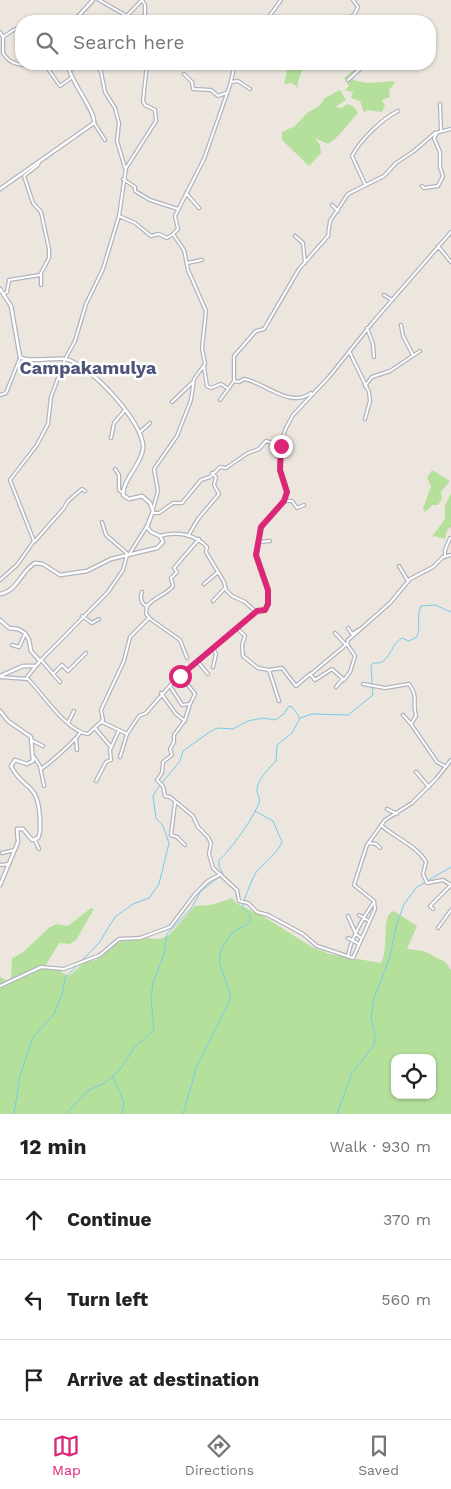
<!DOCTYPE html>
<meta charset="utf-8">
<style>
body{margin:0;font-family:"Work Sans",sans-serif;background:#f6f6f6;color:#222}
.controls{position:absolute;right:15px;bottom:15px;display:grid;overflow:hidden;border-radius:10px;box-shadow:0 1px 4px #0004}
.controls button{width:45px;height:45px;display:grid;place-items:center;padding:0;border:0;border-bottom:1px solid #e0e0e0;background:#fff;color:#222;font:25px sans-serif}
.stop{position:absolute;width:15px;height:15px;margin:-11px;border:4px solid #db2777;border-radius:50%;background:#fff}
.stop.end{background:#db2777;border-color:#fff;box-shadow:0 1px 5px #0008}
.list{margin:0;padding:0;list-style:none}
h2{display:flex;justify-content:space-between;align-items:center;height:65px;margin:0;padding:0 20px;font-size:21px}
h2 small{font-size:16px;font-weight:400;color:#767676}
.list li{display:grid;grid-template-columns:32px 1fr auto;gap:15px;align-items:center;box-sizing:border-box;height:80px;padding:0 20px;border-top:1px solid #e0e0e0}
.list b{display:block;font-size:19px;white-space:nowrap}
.list em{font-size:16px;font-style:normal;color:#767676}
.icon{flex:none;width:28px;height:28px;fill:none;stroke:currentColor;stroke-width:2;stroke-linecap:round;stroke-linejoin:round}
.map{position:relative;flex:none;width:451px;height:1114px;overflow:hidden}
.search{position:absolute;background:#fff;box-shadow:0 1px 4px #0004;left:15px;right:15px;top:15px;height:55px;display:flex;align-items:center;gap:12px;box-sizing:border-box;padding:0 18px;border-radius:20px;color:#767676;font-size:19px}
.sheet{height:305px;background:#fff}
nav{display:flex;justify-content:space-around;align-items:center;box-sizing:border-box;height:70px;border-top:1px solid #e0e0e0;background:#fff;font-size:14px;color:#767676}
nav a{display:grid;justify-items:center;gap:2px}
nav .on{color:#db2777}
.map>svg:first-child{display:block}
.green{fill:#b4e09c;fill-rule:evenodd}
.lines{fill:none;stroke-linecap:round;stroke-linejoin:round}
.stream{stroke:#75ccea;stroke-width:1}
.minor-casing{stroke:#b1b4be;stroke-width:4.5}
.tertiary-casing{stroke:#b1b4be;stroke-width:5}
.minor{stroke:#fff;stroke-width:2}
.tertiary{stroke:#fff;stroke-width:2.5}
.route{stroke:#db2777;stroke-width:6}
.labels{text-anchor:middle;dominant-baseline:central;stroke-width:5;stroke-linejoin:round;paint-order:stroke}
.quarter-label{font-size:18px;font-weight:bold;fill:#4d557a;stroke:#fff}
</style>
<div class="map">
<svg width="451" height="1114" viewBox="0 0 451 1114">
<rect width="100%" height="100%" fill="#ece6de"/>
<path class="green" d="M286,64h16c2,9 -6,15 -4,24l-6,-5 -8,1 3,-14z
M357,67l1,2 -9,8c11,9 30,5 44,4l2,2 -6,7 1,7 -8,3 3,6 -3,6 -15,-2 -3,3 -4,-12 -9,-3 2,-6 -8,-2 4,-4 -5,-8z
M340,90l6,10 -11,7 7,1 5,-4 7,3 4,6c-10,11 -17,22 -30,31l-13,-6 5,7 1,8 -12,13 -27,-26v-8l13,-6 12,-13 12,-7 6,-8z
M432,470l18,11 -9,11 1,7 -4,6h-6l-7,7 -2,-3 8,-23 -4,-8z
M451,493v34l-4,3 -2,9 -11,-3 -3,2 14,-19v-13z
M232,898l4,5 30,15 46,29 17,7 52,9c8,-16 1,-40 9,-50l4,-2 23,15 -10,23 17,2 21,11 6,8v144h-451v-137l8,4 3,-2 1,-21 10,-5 28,-26 7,-3 11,2 23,-18 3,1 -18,31 -6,4 -11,-1 -13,22 1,4h14l1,4 7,3 17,-15 10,-1 22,-19 25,-3 17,1 9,-4 26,-29 16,-1zM395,1058h37v37h-37z"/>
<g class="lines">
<path class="stream" d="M113,1076l11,27 -2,11
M14,1114l6,-38 12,-37 22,-25 8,-19 3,-17 34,-35 16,-26 18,-13 16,-6 10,-14 10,-41 -6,-17 -7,-8 -3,-22 4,-7 23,-28 3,-10 28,-20 7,-3 15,1 15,-8 15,-3 12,2 9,-6 5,-8 3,1 8,11
M66,1114l21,-23 18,-8 14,-12 15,-23 20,-18 -3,-32 2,-15 11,-29 3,-20 24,-25 10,-18 22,-17 -4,-8v-6c11,-9 35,-43 40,-57 2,-6 -3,-9 -2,-15 2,-10 12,-20 19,-27l1,-16 15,-12 8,-15 12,-4 36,1 25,-20 -2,-29 2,-3c18,2 16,-18 29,-25l7,3 8,-4c4,-10 -1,-21 4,-31l14,-1 16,7
M183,1114l14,-48 33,-66c1,-17 -13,-29 -10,-47 2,-8 9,-13 11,-20l19,-10v-8l-8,-8c2,-7 11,-32 16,-37 8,-9 19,-17 24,-28l-9,-21 -18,-10
M337,1114l15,-41 22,-28 1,-11 -4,-16 3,-20 15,-38 7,-33 8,-23 13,-17 34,-20"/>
<defs>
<path id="minor" d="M99,0l28,16
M142,0l3,5v16
M76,18l5,3
M122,21l20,-21
M266,21l15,-21
M343,21l11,-6 4,-8 -5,-7
M0,32l3,5v16c10,17 27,10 43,13l14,20 11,-8
M3,37l12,-8
M97,64l4,8 4,20 10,16 4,15 -2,18 9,30
M70,70l10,-6
M184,74l8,8 1,7 18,1 7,6 8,-3
M348,80l13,-12 -3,-4
M231,82l7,-1 12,8
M440,104l1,26
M94,123l11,17
M123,179l12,8v4l15,9 28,9
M365,184l-13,-28c9,-17 30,-37 46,-45
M422,186l2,2 14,-2 5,-10 -3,-9v-15l-6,-14 3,-5
M186,193l13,15
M332,205l6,6
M119,216l7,-48 30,-47 -1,-11 -10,-5 -2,-4 4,-37
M295,236l8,7 2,20
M438,246l13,16
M187,263l15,-3
M41,275v10
M4,294l3,-2 2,-12 31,-5 9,-17v-9l-8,-37 -8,-9 -9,-27 14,-11 1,-3
M384,295l8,5
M401,325l2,11 10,19
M367,328l6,16 1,13
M349,351l20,41 1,9 -5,18
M204,367l3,19 4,2 10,-4 6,4
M365,386l7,-9 18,-6 30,-20
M311,393c-21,16 -47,-11 -67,-14l-5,3 -5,-1v-25l22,-25 8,-2 35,-60 29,-33 2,-15 18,-27 36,-18 12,-13 18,-12 21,-18 16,-4
M0,395l6,-2 14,-35
M220,400l14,-19
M172,402l21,-20
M140,432l10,-9
M111,438l3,-15 11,-13
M115,469l4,6v15l4,3
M284,501h8l5,7 7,-3
M153,509l5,-18 -4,-22 23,-33 14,-36 3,-21 11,-15 -3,-16 4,-37 -18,-41 -4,-20 -11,-16 5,-5 -3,-13 29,-57 26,-74 5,-21
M153,513h6l14,-10h9l19,-23 9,-3 10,-10 6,1 22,-15 11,-4 7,-8 14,4
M102,522l4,13 23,20
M160,536c16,-5 35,-2 47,11l-1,5 18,30 2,8 6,6 13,6 11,10
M188,536l10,-17 21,-25 -5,-9 2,-8 -4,-4
M35,541l29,-33 4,-7 14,-12 3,2
M259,542l11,-1
M130,553l17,-27
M445,557v-7l5,-12
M399,566l9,15
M0,580l17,-15 17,-24 -24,-61 27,-35 11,-21 3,-27 14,-38 10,-18 11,-37 17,-35 16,-53 16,7 16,13 8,-2 8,4 6,-4
M204,584l14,-12
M142,592c-2,6 -1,12 5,14 9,-10 19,-11 26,-20l-2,-8 6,-6 -3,-4 25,-29
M213,601l12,-13
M147,606l-1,8 3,3
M82,616l10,7 7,-4
M237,628l8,8 -3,9 1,11 15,12 11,2 10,31
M348,628l4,6 8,-5
M335,633l11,12
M12,645l7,2 6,-13
M40,661l68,-69 15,-22 4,-15
M42,661l18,21
M198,662l10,12
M213,667l3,-13 -3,-6
M269,670l13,-2 14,18 14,-12 5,6 17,-11 12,11 6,-8 5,-16 -8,-12 1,-4 42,-37 20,-24 23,-12 10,-10 8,-2
M53,674l9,-9 6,6 18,-18
M311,674l36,-30
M181,676l14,18 -5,10
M0,677l28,2c15,15 39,53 60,55l15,-14 -2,-10 23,-49 6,-24 19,-19 31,22 7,18
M27,677l9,-11
M363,684l22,4 24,-4c10,13 3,18 7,32l-5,8 26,38 9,5
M170,686l12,19 8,-1 -5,16 -11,15v7l-4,7 2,6 -9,7 -1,11 -5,7 6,6 2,10 5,1 23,19 5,11 10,10 3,6 -2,11 4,14 24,22 2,11 9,2 9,9 11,3 35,19 14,12 36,12 22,-49 -1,-8 -20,-16 13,-40 18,-25 27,-17 24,-24 15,-19
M336,687l6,-7
M161,693l15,21 9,7
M403,715l8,9
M102,722l25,12
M68,723l6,-12
M95,728l16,19
M76,739l1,11
M31,740l12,6
M34,757l6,9 4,20
M120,757l7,-23 12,-18 7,-3 28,-32 83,-70 8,-1 3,-6v-14l-12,-35 5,-28 23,-26 3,-9 -7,-22 1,-28 5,-14 7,-13 36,-38 44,-55 78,-90
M41,769c9,-6 34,-28 39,-36
M416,772l13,15
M96,781l10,-19 5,-2 -1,-10 9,-20
M175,803l-4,32 6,2 8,8
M387,809l10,5
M381,825c14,13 36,21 45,37l-3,12 4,9 16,-3 8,5
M35,840l4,9
M369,843l7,1 4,4
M2,853l13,-3
M0,865l9,-1
M433,909l-3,-3 20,-20
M359,915l10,6
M348,916l8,18 5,4
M438,928l13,-18
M348,938l11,6
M348,956c3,-19 15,-38 26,-54
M0,986l41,-19 23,2 36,-14 19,-16 21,-1 30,-11 25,-33 13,-13 13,-7"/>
<path id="tertiary" d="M74,21l19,-21
M0,189l94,-66c2,-11 -23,-41 -27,-59
M0,289l11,17 9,51c8,6 34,0 45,2 24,4 81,65 78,90 -2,16 -20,30 -20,46l6,4 13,-3 8,7 3,8 -6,16 4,5 9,4 3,6 -6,6 -46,11 -24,12 -27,4 -17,-11 -8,-1c-15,9 -17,28 -35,31
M0,620l9,8 9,1 7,4 4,7 2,11 9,10 -4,5h-13l-23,10
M0,711l8,10 23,16 2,24 -6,3 -12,-4 -4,6c12,25 27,14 29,53 0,7 1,14 -2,19l-6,2 -9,-11h-6l1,13 -18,43"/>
</defs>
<use href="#minor" class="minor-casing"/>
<use href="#tertiary" class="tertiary-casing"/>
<use href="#minor" class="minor"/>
<use href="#tertiary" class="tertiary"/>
</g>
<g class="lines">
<path class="route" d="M180,676l77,-65 8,-1 3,-6v-14l-12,-35 5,-28 23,-26 3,-9 -7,-22 1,-24"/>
</g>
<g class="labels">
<g class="quarter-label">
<text x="88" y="367">Campakamulya</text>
</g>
</g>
</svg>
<div class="controls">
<button><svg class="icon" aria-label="locate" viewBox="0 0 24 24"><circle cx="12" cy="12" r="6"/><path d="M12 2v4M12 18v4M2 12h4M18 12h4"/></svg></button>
</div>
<div class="stop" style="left:180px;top:676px"></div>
<div class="stop end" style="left:281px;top:446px"></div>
<div class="search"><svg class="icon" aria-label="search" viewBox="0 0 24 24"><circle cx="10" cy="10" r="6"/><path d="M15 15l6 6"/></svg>Search here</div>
</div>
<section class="sheet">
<h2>12 min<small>Walk · 930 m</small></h2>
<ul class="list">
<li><svg class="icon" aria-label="ahead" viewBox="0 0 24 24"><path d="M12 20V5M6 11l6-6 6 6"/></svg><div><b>Continue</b></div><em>370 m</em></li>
<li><svg class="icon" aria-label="left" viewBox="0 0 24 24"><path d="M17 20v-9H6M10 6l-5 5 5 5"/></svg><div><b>Turn left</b></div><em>560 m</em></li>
<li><svg class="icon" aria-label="arrive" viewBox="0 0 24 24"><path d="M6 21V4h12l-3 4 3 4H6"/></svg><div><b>Arrive at destination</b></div></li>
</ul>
</section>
<nav>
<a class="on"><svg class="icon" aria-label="map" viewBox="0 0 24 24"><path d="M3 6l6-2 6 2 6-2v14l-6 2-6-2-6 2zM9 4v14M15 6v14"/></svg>Map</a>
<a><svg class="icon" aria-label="directions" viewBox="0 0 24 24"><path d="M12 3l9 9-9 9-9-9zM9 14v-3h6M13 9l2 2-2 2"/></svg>Directions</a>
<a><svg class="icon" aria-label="saved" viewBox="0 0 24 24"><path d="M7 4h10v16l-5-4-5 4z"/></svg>Saved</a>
</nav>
